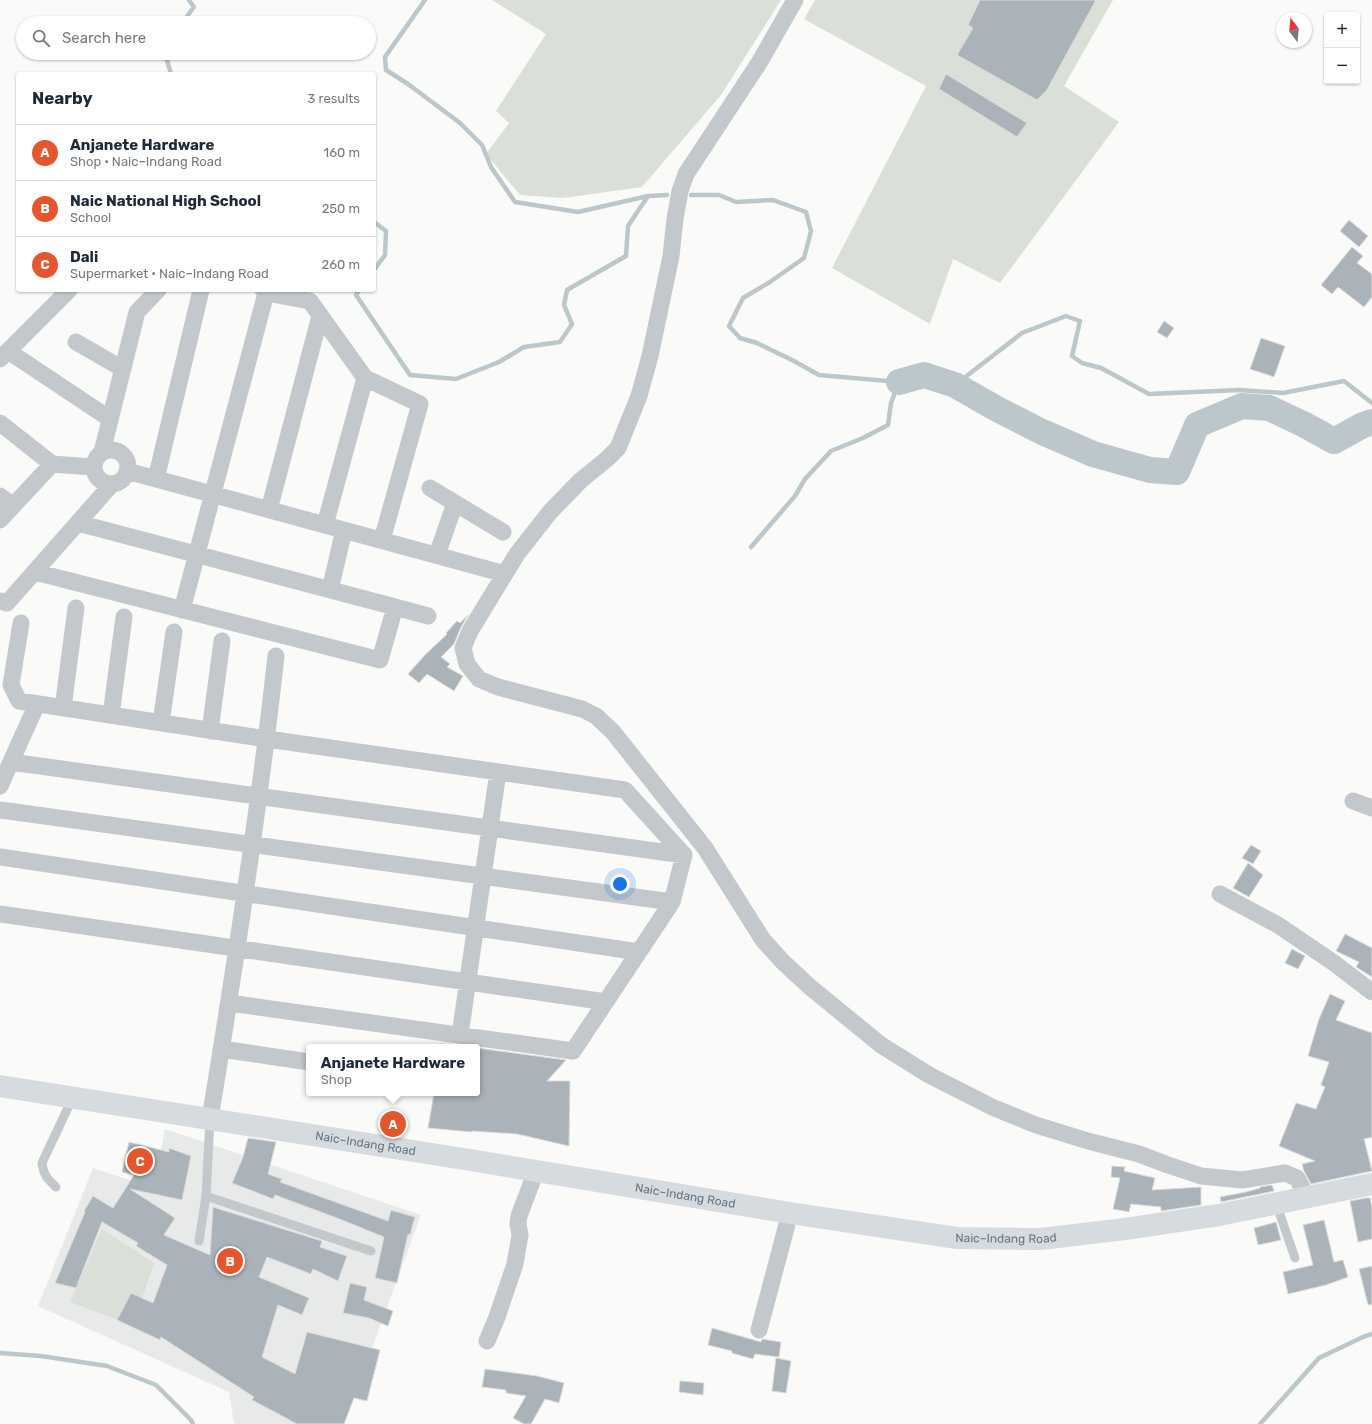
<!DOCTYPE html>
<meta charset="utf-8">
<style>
body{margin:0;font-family:Rubik,sans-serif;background:#f6f6f7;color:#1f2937}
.controls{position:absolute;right:12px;top:12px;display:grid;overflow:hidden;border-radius:4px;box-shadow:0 1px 3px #0004}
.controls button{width:36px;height:36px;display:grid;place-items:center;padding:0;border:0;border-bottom:1px solid #e0e1e3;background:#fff;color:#1f2937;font:20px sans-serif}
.compass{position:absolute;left:1276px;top:12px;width:36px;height:36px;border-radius:50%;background:#fff;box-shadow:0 1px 3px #0004;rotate:344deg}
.you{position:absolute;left:620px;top:884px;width:14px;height:14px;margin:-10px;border:3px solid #fff;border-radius:50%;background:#1a73e8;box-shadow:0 0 0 6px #1a73e833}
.badge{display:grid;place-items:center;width:26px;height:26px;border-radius:50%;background:#e4572e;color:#fff;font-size:13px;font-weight:700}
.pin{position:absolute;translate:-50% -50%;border:2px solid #fff;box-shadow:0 1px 4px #0006}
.popup{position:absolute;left:306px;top:1044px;width:174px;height:52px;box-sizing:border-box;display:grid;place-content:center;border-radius:4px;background:#fff;filter:drop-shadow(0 1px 3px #0005);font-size:13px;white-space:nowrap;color:#747a83}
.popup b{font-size:15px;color:#1f2937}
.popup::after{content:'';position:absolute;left:50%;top:100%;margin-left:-8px;border:8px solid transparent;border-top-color:#fff}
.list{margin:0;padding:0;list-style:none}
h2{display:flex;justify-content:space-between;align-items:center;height:52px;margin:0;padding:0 16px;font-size:17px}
h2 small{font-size:13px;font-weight:400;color:#747a83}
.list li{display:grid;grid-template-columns:26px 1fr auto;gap:12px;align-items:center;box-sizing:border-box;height:56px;padding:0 16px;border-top:1px solid #e0e1e3}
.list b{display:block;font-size:15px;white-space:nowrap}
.list p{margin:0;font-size:13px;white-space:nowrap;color:#747a83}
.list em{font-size:13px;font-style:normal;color:#747a83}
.icon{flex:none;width:22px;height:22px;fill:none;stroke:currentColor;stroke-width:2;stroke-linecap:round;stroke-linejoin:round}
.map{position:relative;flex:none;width:1372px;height:1424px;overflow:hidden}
.search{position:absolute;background:#fff;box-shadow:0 1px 3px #0004;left:16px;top:16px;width:360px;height:44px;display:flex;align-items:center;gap:10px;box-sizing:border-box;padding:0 14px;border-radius:22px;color:#747a83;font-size:15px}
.panel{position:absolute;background:#fff;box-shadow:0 1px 3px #0004;left:16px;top:72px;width:360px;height:220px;border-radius:4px}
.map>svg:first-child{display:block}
.built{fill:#e8e9e9}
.green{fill:#dadfd7}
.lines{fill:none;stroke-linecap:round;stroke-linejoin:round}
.stream{stroke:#bbc7cb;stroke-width:4.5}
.river{stroke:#bbc7cb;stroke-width:26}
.building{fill:#aab3b9;stroke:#dcdcda}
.service{stroke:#c3c8cc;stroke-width:9}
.minor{stroke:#c3c8cc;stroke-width:17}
.secondary{stroke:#d6dbdf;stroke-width:22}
.labels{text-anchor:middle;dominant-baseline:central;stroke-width:4;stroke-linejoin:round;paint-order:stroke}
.street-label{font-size:12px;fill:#657683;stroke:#fff}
</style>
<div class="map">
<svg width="1372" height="1424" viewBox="0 0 1372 1424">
<rect width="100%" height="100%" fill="#fafaf8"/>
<path class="built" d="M165,1129l256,86 -77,209h-110l-5,-32 -191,-86 55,-138 61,20z"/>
<path class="green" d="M492,0h289l-60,95 -79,92 -79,11 -43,-3 -34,-41 23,-31 -13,-12 50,-77z
M815,0h298l-49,86 55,36 -119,161 -47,-24 -23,65 -98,-56 94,-182 -122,-67z
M102,1229l52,34 -12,35 -11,-5 -13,27 -48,-18z"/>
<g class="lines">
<path class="stream" d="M425,0l-40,57 1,13 22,14 52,39 22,22 9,22 24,35 63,10 70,-16 19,-1
M182,23l12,-16 -5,-7
M168,53l-2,4 5,17
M691,195h28l17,7 37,-2 33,12 5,19 -7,27 -34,24 -27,16 -14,28 11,12 17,5 37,18 25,14 80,7 -8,21 -3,22 -25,13 -32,13 -26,28 -10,17 -44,51
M374,222l12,9 -1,24 -11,15
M359,290l-3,5 54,80 46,4 43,-17 25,-15 36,-5 12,-18 -8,-19 3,-15 59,-34 2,-30 20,-30
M955,385l67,-52 44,-17 14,5 -8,35 10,7 19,5 48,26 90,-4 44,3 61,-12 28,22
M0,1353l41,3 66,10 49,19 35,35 2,4
M1260,1424l59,-66 44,-21 9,-3"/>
<path class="river" d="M899,382l25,-7 31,10 42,24 43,22 53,23 57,16 27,2 20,-47 45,-19 27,2 36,17 29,16 29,-16 9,-3"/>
</g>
<path class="building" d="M980,0h116l-49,90 -10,10 -80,-45 16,-27 -5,-3z
M946,74l81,49 -10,14 -78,-48z
M1349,220l19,16 -9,11 -19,-16z
M1352,247l11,9 -6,7 15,11v23l-8,10 -26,-20 -6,7 -11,-9z
M1164,321l10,7 -7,10 -10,-6z
M1261,338l24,8 -11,31 -24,-8z
M468,615l-7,12 -7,17 -13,13 9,7 -3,3 16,9 -9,15 -27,-17 -8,9 -11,-9 16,-18 23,-22 -1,-1 11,-12 3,2z
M1251,845l10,6 -8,13 -11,-6z
M1248,863l15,12 -14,22 -16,-9z
M1345,934l27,14v29l-16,-10 3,-5 -23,-11z
M1292,949l13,7 -7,13 -13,-6z
M1330,994l15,7 -9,19 36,13v104l-8,2 8,32 -61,13 -7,-13 -2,-7 13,-3 -36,-15 17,-43 20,6 9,-22 -4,-2 8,-23 -21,-6 11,-37z
M477,1048l89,12 -19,21h23l-1,65 -52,-12 -45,-3v1l-44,-4 6,-35h43z
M248,1138l28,4 -8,32 14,5 -2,3 108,39 3,-11 24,7 -5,18 -2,-1 -11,49 -22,-5 9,-41 -47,-19 -62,-23 -2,4 -41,-16 11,-26z
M129,1142l40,10v-4l22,8 -9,44 -52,-11 45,29 -11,17 46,20 3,-48 109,34 -2,6 27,9 -9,25 -25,-12 -2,5 -44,-17 -8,20 50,21 -7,17 -24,-10 -16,52 33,17 12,-42 73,18 -13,51 -13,-3 -10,26h-47l-45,-24 2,-3 -93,-60 -1,3 -43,-20 14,-27 22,10 14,-38 -31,-19 2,-3 -36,-21 -26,66 -21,-5 30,-71 -1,-1 9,-15 20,12 21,-33 -12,-3z
M1112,1166l13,1 -1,4 31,7 -3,12 49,-3v18l-40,6v-4l-30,-3 -2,8 -16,-3 7,-31 -9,-1z
M1272,1185l2,6 -53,11 -1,-5 26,-5 14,-4v-1z
M1366,1198h4l2,9v32l-14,3 -8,-41z
M1324,1220l10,42 9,-2 5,17 -22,8 -38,9 -5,-22 30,-7 -10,-40z
M1276,1222l5,18 -23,5 -4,-17z
M1372,1266v38l-4,1 -9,-36z
M350,1283l17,4 -3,13 29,11 -5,15 -19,-8 -26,-5z
M712,1328l49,14 1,-3 19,3 -2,15 -24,-3 -2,5 -21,-6v-2l-24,-6z
M776,1358l15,3 -5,32 -14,-2z
M485,1369l52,7 27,7 -5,20 -14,-4 -14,25h-7l-11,-6 13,-22 -20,-3v-3l-24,-3z
M680,1381l24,2 -1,12 -24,-3z"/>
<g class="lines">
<path class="service" d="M56,1187c-9,-9 -12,-11 -14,-24l31,-66
M206,1196l165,55
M1276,1203l19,55
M199,1241l7,-45 4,-77"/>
<path class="minor" d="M795,0l-36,63 -73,111 -6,17 -5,28 -4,37 -21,100 -11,40 -21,52 -11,11 -27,22 -30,31 -33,42 -47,77 -7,17 4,16 12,15 19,8 84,22 14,7 17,16 92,116 58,92 20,22 27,25 71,58 48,30 63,32 44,18 52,16 51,13 29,11 33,11 41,4 43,-7 12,5 10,19
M263,290l3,3 44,8 55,77 55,26 -38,136
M76,342l47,27
M8,351l102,68
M0,359l69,-69
M0,423l52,41 41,3
M94 467a17 17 0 1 1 34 0a17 17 0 1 1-34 0Z
M102,452l35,-140 21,-22
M127,471l378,103
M156,479l45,-189
M430,488l73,44
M0,496l13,10
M269,510l51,-194
M0,520l52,-56
M325,525l40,-147
M437,555l18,-52
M35,572l345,88 15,-53 -317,-84
M330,590l14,-60
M0,601l7,2 105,-119
M395,607l33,9
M182,610l84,-317
M21,623l-10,62 8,16 248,38 358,51 59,65 -12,47 -99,149 -344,-48
M63,708l13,-100
M111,715l13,-98
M161,723l13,-91
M210,731l12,-90
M11,762l673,93
M0,786l37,-82
M1353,801l19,7
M0,810l672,92
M0,857l639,95
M1220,894l58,31 56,38 38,29
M0,914l606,88
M460,1035l38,-263
M221,1049l88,13
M210,1119c25,-153 49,-308 66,-463
M759,1330l31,-117
M487,1341l10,-24 18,-53 5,-29 -2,-11 1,-8 17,-45"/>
<path class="secondary" id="s1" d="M0,1086l464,73 326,54 167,25 84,1 84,-10 94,-14 153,-31"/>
</g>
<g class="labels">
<g class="street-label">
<text stroke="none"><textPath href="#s1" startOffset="370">Naic–Indang Road</textPath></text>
<text stroke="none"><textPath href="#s1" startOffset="694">Naic–Indang Road</textPath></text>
<text stroke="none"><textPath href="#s1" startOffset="1018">Naic–Indang Road</textPath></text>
</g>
</g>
</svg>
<div class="controls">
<button>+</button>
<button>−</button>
</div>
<svg class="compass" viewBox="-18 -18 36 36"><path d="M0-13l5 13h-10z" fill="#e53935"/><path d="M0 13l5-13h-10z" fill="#747a83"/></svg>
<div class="you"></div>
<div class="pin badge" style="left:393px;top:1124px">A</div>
<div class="popup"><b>Anjanete Hardware</b>Shop</div>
<div class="pin badge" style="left:230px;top:1261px">B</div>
<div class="pin badge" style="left:140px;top:1161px">C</div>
<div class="search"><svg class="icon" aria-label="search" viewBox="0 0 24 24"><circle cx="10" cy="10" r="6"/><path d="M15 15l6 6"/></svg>Search here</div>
<section class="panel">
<h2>Nearby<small>3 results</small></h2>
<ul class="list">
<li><span class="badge">A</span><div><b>Anjanete Hardware</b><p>Shop · Naic–Indang Road</p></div><em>160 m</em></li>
<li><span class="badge">B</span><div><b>Naic National High School</b><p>School</p></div><em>250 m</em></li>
<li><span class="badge">C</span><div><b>Dali</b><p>Supermarket · Naic–Indang Road</p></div><em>260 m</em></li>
</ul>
</section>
</div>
